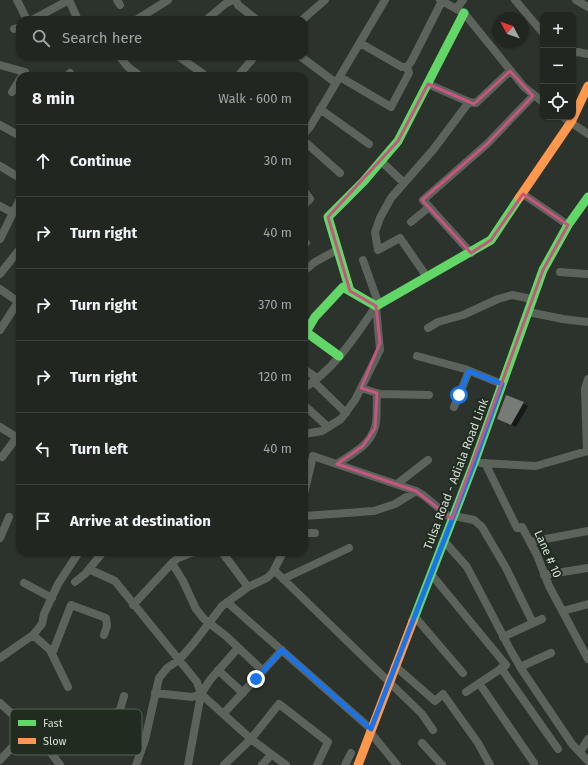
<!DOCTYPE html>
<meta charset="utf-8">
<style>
body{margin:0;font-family:"Fira Sans",sans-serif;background:#2d322e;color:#f1f3f6}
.controls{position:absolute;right:12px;top:12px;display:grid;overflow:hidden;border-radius:8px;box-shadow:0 1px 3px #0004}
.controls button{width:36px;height:36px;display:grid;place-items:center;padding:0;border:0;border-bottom:1px solid #3e433f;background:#212621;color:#f1f3f6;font:20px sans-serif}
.compass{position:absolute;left:492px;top:12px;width:36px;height:36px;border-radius:50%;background:#212621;box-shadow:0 1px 3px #0004;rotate:311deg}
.stop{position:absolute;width:12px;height:12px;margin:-9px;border:3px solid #1a73e8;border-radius:50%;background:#fff}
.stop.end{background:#1a73e8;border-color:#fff;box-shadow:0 1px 4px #0008}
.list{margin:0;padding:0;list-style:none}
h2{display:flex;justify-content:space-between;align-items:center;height:52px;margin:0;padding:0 16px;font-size:17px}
h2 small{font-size:13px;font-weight:400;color:#a2a5a5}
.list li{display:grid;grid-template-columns:26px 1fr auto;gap:12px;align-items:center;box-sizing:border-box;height:72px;padding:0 16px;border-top:1px solid #3e433f}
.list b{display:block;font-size:15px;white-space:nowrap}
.list em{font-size:13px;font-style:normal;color:#a2a5a5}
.icon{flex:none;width:22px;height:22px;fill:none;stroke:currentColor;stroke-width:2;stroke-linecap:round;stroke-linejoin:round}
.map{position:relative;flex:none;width:588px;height:765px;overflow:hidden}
.search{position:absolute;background:#212621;box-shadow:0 1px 3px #0004;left:16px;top:16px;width:292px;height:44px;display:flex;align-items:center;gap:10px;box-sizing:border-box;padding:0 14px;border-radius:12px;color:#a2a5a5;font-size:15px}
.panel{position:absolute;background:#212621;box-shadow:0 1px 3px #0004;left:16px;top:72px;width:292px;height:484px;border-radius:12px}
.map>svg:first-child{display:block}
.shadow{fill:#0007}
.building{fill:#767b75}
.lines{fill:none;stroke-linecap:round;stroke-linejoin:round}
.street{stroke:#5b635a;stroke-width:8}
.fast{stroke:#63d668;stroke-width:9}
.slow{stroke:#ff974d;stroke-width:9}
.route{stroke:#1a73e8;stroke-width:5}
.marked{fill:none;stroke:#c85480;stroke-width:3;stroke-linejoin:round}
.labels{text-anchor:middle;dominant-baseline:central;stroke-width:4;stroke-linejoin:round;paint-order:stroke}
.street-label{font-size:12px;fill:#d7dfd6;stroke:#202c1f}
.key{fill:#202c1f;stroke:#576256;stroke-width:1}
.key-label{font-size:11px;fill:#d7dfd6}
</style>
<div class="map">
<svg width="588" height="765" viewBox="0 0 588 765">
<rect width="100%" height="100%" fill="#2c322c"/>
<path class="shadow" d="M523,403l5,3 -12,21 -18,-8z"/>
<path class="building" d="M506,395l18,7 -13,23 -14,-6z"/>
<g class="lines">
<path class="street" d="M17,0l10,20
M69,0l9,20
M117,0l3,5
M236,0l2,5 19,15
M440,0l24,13 60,74 19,15
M515,0l28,33
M576,0l12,7
M456,9l7,-9
M32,20l37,-20
M136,20l32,-20
M206,20l19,-16 8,-4
M302,20l23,-20
M14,29l6,-2
M360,43l42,24h5l4,-5 31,-61
M573,53l5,-1 10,2
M119,56l9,11 12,9
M178,56l28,20
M300,56l36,27
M0,65l25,7 -3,4
M67,76l3,-3
M238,76l17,-20
M340,77l51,30 18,-34 -2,-6
M428,84l41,18 7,1 34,-32
M12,92l8,-13
M320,109l49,35
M563,117l25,17
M0,125l20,11
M304,134l6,-7 75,-127
M304,141l36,32
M381,161l23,22
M0,166l20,12
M304,191l6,8 -6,6
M523,194l45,31
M0,206l13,7
M411,222l17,-14
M0,239l20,-40
M304,241l2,2
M471,253l-48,-53 64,-56 46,-48
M363,260l16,45
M304,271l11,-9 22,-12
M560,272l28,2
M0,274l19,-24
M427,277l-27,-39 -22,12 -3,-18 5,-14 11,-20 42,-48 36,-48
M0,289l20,14
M528,312l35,7 25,3
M428,328l10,-6 25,-7 35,-16 14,-4 20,4
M0,330l18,-28
M417,356l48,13 37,15
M304,369l13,9
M313,381l33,32
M304,388c31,-19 52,-53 72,-82
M361,388l19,6 49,1
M304,405l24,22
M454,407l15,-36
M0,427l16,10
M304,434l18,-3 19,-12 14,-19 25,-50 -4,-44
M2,457l18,-24
M481,463l55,3 51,-15 -2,-62 3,-10
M485,463l32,65 5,-1 15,28 12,31 39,73
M337,464c14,-10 33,-18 38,-37 3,-10 1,-23 2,-34
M397,484l31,-24
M304,494l9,-38 103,35 7,4 29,24
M304,516l70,-5 21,-7 21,-13
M454,516l20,4 8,7 24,41 27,55
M304,533h11
M0,538l9,-21
M444,541l23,26 44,84 11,19 50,74 16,17
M530,542l58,-11
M222,552l26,35
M172,563l11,18 13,28 8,10 22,17 37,35
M91,570l24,11 82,101 4,12 50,45 35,26
M274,570l148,144 11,16
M431,574l75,91
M544,575l44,-7
M283,579l66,-31
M75,582l10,-8 18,-22
M24,583l28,15
M227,602l144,127
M133,605l39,-42 6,-5 16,-6
M563,611l25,-7
M415,617l48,56
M33,635l17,15 18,37
M503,637l39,-18
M52,654l19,-49 35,13 1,8 -3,9
M0,658l33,-23 9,-11 2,-10 14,-30 21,-32
M395,666l40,35 8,-7 35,49 12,22
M520,667l31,-14
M501,668l57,81
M218,670l25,23
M479,683l55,80
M466,692l39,-26
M155,693l37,4 9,-3
M0,703l42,38 18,24
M224,713l58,-63
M370,732l27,33
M422,743l20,22
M580,752l8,-13
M52,753l40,-29 28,-14 4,-14
M0,760l29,-31
M136,765l9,-25 14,-62 8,-10 12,-8 14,-16 29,-38 26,-19 19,-9 6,-6 10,-20
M188,765l13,-71 9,-14 28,-32
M224,765l27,-26 28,-35 49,38 -11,23
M262,765l9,-10
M345,765l6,-12"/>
<path class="fast" d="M350,291l-22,-74 36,-36 34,-40 66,-128
M339,356l-33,-24 9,-15 28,-30 33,19 115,-66 28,-42
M413,621l61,-158 69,-193 25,-45 20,-28"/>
<path class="slow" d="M519,198l52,-76 17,-36
M358,765l55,-144"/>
</g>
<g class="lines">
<path class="route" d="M256,679l26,-29 89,79 103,-266 28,-79 -33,-13 -10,24"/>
</g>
<path class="marked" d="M510,71l23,25 -46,48 -65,56 49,53 20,-13 32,-46 45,31 -25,45 -91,249 -36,-28 -79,-27 26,-18 12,-18 2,-35 -16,-5 19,-45 -4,-37 -26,-15 -22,-74 70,-76 30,-57 46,20z"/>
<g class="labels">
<g class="street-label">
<text transform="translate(456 474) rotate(-69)">Tulsa Road - Adiala Road Link</text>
<text transform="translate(548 554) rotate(66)">Lane # 10</text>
</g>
</g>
<rect x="10" y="709" width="132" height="46" rx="6" class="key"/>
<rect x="18" y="720" width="18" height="6" fill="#63d668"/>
<rect x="18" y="738" width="18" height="6" fill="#ff974d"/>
<g class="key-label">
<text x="43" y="727">Fast</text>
<text x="43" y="745">Slow</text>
</g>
</svg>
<div class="controls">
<button>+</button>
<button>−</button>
<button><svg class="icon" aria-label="locate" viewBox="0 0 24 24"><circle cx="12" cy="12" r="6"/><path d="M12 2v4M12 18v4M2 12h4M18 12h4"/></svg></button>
</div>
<svg class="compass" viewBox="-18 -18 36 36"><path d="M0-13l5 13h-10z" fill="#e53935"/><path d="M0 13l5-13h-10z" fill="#a2a5a5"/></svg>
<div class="stop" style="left:459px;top:395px"></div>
<div class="stop end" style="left:256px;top:679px"></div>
<div class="search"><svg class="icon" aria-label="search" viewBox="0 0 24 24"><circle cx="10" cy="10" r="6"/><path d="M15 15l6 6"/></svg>Search here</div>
<section class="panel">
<h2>8 min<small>Walk · 600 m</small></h2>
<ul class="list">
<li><svg class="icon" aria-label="ahead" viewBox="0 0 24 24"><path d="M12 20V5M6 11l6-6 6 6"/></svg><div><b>Continue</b></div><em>30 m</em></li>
<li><svg class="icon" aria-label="right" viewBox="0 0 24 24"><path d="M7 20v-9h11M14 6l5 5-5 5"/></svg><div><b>Turn right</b></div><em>40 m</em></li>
<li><svg class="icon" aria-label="right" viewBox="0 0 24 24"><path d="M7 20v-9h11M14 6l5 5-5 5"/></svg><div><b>Turn right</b></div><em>370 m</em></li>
<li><svg class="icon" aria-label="right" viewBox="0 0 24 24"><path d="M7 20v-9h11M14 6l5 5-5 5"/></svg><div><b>Turn right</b></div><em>120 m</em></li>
<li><svg class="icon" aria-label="left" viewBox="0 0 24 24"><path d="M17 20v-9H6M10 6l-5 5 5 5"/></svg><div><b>Turn left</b></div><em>40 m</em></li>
<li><svg class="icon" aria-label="arrive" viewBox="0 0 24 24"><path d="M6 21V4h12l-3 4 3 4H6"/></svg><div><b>Arrive at destination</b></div></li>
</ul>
</section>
</div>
